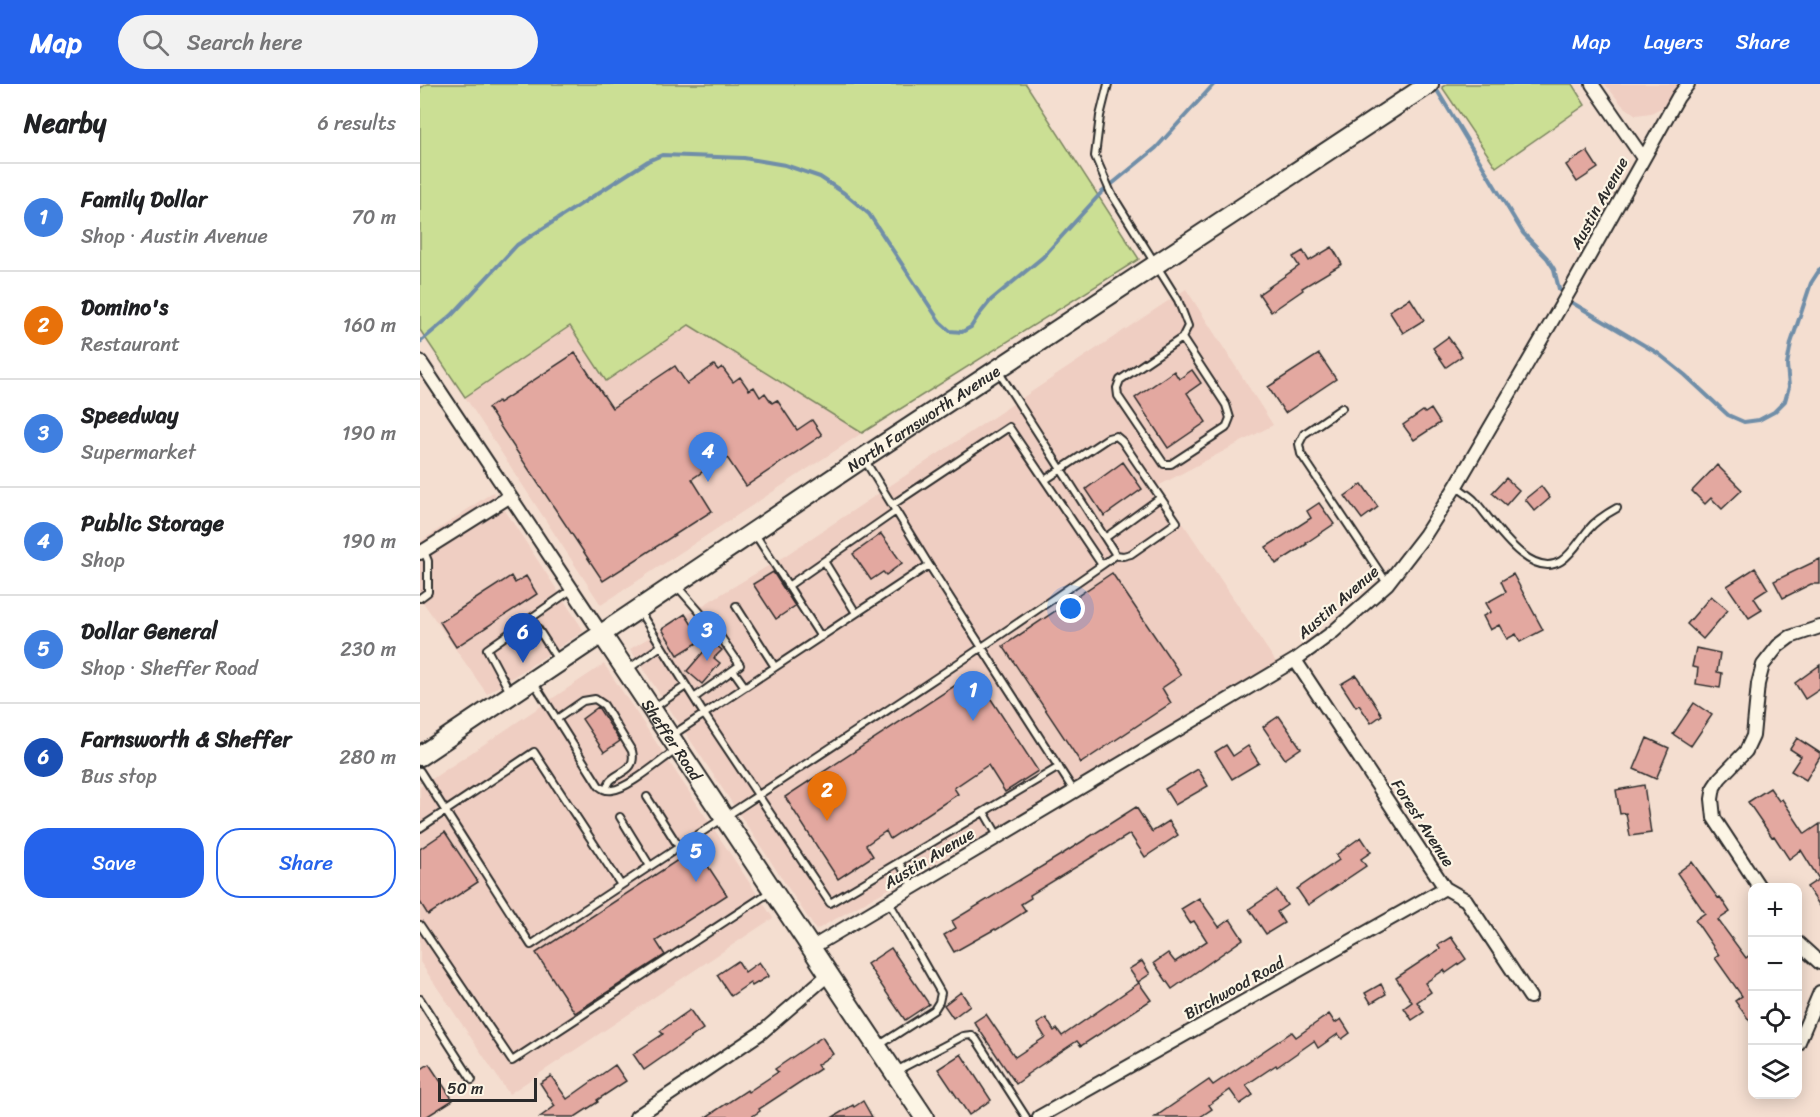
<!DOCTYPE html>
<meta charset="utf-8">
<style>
body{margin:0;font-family:Sriracha,sans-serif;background:#f2f2f2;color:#202124}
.controls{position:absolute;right:18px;bottom:18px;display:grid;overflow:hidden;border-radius:12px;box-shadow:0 3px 15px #0003}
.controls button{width:54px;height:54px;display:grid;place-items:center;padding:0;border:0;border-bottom:2px solid #e0e0e0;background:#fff;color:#202124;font:30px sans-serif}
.scale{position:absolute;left:18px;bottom:15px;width:99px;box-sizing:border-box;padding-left:6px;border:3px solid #2b2b2b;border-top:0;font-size:16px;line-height:21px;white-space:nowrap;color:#2b2b2b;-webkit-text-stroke:4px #fcf5e5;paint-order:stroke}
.you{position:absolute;left:651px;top:525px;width:21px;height:21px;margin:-15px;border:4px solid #fff;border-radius:50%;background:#1a73e8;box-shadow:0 0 0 9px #1a73e833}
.badge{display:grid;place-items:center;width:39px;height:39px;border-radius:50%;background:#2563eb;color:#fff;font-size:20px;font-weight:700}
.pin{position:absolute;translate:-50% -50px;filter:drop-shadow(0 2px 3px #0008)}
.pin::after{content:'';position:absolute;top:32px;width:21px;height:18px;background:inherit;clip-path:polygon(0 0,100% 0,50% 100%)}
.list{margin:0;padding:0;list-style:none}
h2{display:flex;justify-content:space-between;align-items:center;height:78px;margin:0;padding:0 24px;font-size:26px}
h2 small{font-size:20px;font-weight:400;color:#757577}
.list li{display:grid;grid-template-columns:39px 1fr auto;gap:18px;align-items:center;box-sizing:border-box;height:108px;padding:0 24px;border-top:2px solid #e0e0e0}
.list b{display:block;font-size:22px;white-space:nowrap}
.list p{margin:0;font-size:20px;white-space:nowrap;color:#757577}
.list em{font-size:20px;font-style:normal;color:#757577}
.actions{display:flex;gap:12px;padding:18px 24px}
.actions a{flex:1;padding:14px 0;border:2px solid #2563eb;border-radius:24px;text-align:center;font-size:21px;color:#2563eb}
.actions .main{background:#2563eb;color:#fff}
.icon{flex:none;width:33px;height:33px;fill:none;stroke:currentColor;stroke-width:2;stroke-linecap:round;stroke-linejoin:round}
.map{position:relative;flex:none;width:1400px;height:1033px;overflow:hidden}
header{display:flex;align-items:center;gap:36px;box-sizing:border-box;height:84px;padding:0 30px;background:#2563eb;color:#fff}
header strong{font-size:28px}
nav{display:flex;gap:33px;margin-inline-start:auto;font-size:21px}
.search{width:420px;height:54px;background:#f2f2f2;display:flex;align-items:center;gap:15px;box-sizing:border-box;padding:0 21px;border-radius:33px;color:#757577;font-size:22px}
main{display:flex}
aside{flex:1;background:#fff}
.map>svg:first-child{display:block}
.built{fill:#efcec2}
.green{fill:#cbdf94;stroke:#7b8560;stroke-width:1.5}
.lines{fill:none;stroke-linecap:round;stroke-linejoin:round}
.stream{stroke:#708ea8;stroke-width:4}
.building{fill:#e3a8a0;stroke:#2b2b2b;stroke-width:1.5}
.lane-casing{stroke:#2b2b2b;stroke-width:10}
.street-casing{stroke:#2b2b2b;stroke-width:16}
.secondary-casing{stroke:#2b2b2b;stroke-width:22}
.lane{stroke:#fcf5e5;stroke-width:6}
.street{stroke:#fcf5e5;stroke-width:12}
.secondary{stroke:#fcf5e5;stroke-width:18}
.labels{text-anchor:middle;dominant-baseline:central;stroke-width:4.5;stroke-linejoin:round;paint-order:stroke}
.street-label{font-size:16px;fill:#2b2b2b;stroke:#fcf5e5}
</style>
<header>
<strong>Map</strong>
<div class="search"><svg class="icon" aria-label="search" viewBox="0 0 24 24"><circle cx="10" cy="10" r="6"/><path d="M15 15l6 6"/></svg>Search here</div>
<nav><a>Map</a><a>Layers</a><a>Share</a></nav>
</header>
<main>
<aside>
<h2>Nearby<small>6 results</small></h2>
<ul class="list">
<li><span class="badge" style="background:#3f7fe0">1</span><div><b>Family Dollar</b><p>Shop · Austin Avenue</p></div><em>70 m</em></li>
<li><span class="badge" style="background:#e8710a">2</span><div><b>Domino's</b><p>Restaurant</p></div><em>160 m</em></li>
<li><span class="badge" style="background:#3f7fe0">3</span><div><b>Speedway</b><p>Supermarket</p></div><em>190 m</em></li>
<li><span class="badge" style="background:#3f7fe0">4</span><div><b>Public Storage</b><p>Shop</p></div><em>190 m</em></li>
<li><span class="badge" style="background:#3f7fe0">5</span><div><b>Dollar General</b><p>Shop · Sheffer Road</p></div><em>230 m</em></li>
<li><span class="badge" style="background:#1a4fb4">6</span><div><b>Farnsworth &amp; Sheffer</b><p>Bus stop</p></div><em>280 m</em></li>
</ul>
<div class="actions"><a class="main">Save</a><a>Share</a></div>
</aside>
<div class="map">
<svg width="1400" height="1033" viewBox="0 0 1400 1033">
<rect width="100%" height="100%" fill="#f4ded0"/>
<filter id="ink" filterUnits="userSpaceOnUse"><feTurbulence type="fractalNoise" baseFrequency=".0167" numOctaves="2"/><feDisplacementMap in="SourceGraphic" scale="12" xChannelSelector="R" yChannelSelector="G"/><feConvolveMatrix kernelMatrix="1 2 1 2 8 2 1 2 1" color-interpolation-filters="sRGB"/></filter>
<g filter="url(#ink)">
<path class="built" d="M1185,0h74l-16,23 -12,6 -15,2 -14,-10z
M766,205l87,136 -115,61 122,182 -464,262 -186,-281 153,-92z
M269,241l173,108 -261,172 -136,-208 106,-71 35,54z
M73,408l91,139 -97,63 -67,-96v-56z
M184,580l169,254 -264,176 -89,-132v-175z"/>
<path class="green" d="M7,0h599l113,175 -277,174 -173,-108 -83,56 -36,-55 -105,71 -45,-67v-242z
M1027,0h125l13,21 -89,62 -54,-80z"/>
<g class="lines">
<path class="stream" d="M1015,3l88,146 24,25 7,11 5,20 12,13 88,52 26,21 43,40 16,7 15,-2 15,-8 11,-11 4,-14 -2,-22 4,-22 20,-60 9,-14
M0,258l32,-27 65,-70 131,-84 14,-6 82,3 41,7 35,12 24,16 25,21 71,108 10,9 12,1 9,-5 7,-11 13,-16 52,-43 58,-64 55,-45 58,-64"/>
</g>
<path class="building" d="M1167,67l11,17 -21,14 -11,-17z
M912,163l10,17 -40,24 1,2 -32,22 -12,-18 40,-28 -6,-9 10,-6 6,10z
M990,214l14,22 -21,13 -14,-22z
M1028,253l14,19 -16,11 -13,-19z
M155,269l37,55 63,-42 12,18 27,-19 4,5 4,-3 11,15 7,-5 9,13 5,-3 6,10 5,-4 7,10 5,-3 20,30 15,-10 10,15 -76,51 -20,-30 -34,23 20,32 -109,70 -115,-173 10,-7 1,2z
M899,270l17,25 -51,34 -17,-26z
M772,286l9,13 -14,10 19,29 -38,26 -33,-50 39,-27 5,8z
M1011,325l9,14 -26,17 -11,-15 20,-14 2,2z
M703,378l19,27 -38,27 -18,-27z
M1297,381l25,25 -20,19 -11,-11 -6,6 -13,-13z
M1086,394l13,12 -13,15 -14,-12z
M942,400l16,23 -16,12 -17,-23z
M1121,402l9,12 -15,13 -10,-12z
M899,419l15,21 -28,19 1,1 -31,20 -10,-17 45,-29 -4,-7z
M461,450l21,29 -16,12 -3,-3 -12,8 -18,-26z
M1400,475v25h-9l-28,14 -9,-17z
M1335,484l13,21 -14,9 8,12 -13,8 -22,-32z
M353,488l22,34 -19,13 -23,-35z
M692,489l69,102 -19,13 9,15 -90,60 -78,-117z
M1093,490l30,56 -23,12 -4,-8 -9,5 -8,-14 -9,5 -7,-14 8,-4 -5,-9 20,-11 -5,-11z
M91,492l4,7 11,-7 11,18 -81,53 -16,-25z
M1291,512l17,14 -25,29 -16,-15z
M265,530l17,26 -24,15 -16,-26z
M292,558l10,8 -8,8 6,5 -18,21 -15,-13z
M1276,564l24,5 -3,19 5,1 -2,15 -24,-4 2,-16 -6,-1z
M1400,581v24l-15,10 -10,-16z
M554,589l64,98 -33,21 -17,-27 -34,23 4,6 -68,45 -4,-8 -20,14 7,11 -35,23 -53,-82z
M936,591l26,40 -11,8 -12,-18 -3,2 -15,-23z
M1274,619l18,12 -21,31 -18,-12z
M178,623l22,34 -16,11 -22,-33z
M859,632l22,32 -16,11 -22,-32z
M1227,654l22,10 -13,31 -22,-10z
M1377,654l23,15v4l-14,23 -15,-9 10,-15 -11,-7z
M806,661l7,11 15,-10 11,17 -27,16 -17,-27z
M778,685l10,17 -33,19 -10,-16z
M1224,701l7,48 -21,3 -4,-23 -6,1 -4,-24z
M1350,704l9,13 3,-2 23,35 15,-10v82l-13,-19 12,-8 -18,-29 -12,9 -15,-23 -2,1 -24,-35z
M716,723l16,25 17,-11 9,14 -33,22 -15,-23 -100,61 1,3 -10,6 5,7 -30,19 -1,-1 -41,23 -10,-17 12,-7 -4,-7 112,-68z
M25,748l33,50 -50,33 -8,-13v-53z
M941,753l10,15 -10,7 5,7 -58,39 -11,-16 42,-29 -3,-5z
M276,764l31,47 -71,46 9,14 -90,58 -39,-60z
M1272,778l26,36 2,-1 10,15 -12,8 28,38 6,-5v71l-17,-23 7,-5 -27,-38 4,-3 -24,-35 10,-7 -28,-40z
M857,806l10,15 -10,7 7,11 -18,11 -17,-25z
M779,814l20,29 11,-8 13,20 -71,50 -18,-26 14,-10 7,9 32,-21 -13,-20 -4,2 -9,-14z
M1031,853l15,22 -20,14 -2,-3 -19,13 6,9 -14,10 7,10 -12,8 -8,-12 8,-6 -16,-24 44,-29 -2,-4z
M471,864l38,56 -24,16 -38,-56z
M318,877l7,11 14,-10 10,14 -17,10 -2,-3 -19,13 -14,-21z
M722,877l8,13 -12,8 -9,-13z
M719,899l12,17 -70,46 -4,-5 -51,34 1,1 -11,8 -42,-62 12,-8 29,43 30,-20 -8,-13 9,-6 8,13 3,-2 5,7z
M961,900l5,10 -15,9 -6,-10z
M541,908l9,13 -17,13 -9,-13z
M270,926l13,19 -59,41 -11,-16 30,-20 -3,-3z
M909,930l6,9 6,-4 9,14 -8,6 -4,-5 -20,14 -4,-7 -37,26 -1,-2 -30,20 7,10 -13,9 -10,-14 -21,15 3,4 -12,8h-45l54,-37 4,5 79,-53 4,5z
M402,953l11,17 -16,11 3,4 -61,40 1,2 -9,6h-45l41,-27 1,2 30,-20 -3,-3z
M541,970l30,46 -22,15 -31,-46z
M9,980l24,36 -27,17h-6v-47z
M195,981l11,16 -29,19 1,2 -23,15h-35l15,-11 -15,-23 11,-7 16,23z
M443,1017l9,16h-39l20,-12 1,2z"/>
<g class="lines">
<defs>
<path id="lane" d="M688,0l-8,32 -5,40 16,37 67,107 10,26 -6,12 -62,42 -3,8 1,8 46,68h7l55,-36 4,-10 -4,-13 -44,-67
M578,287l118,184 -14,10
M922,324l-38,26 -5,10 2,10 86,129
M444,375l65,106 145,226
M625,396l63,-42 8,-2 6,5 55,81 -46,32 -8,2 -7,-1
M1036,402c6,5 13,9 18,14 18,20 55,81 87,61 11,-7 19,-21 27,-31 8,-10 18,-16 29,-22
M335,450l66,103
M685,454l55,-40
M404,477l32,52
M256,501l42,48 22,32 -46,33
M368,502l108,-75
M0,514l8,-6v-31l-4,-10
M316,522l39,61
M220,528l64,102 126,189 229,-136
M111,534l27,42
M207,586l34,-24
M313,586l12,17
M114,599l65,103c4,3 7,5 13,4 16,-1 49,-30 64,-40
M91,610l-24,-45 84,-59
M233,624l33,-22
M137,635l26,-18 12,-2 9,6 28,46c5,20 -13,20 -22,30 -2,3 -3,6 -4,9
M251,652l258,-171
M0,687l111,174c190,-127 383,-249 571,-380l-93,-138 -117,78
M227,713l32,50
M564,728l14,24
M200,733l30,49
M0,744l114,-76 87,133
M479,778l14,25
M0,841l92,136 258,-169
M0,915l52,81
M458,962l56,-36 5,-8 2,-9 -52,-91
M476,987l67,-35 8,-1 5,4 50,78"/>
<path id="street" d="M1172,0l51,74
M0,277l181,272
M0,469l89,-56
M875,576l150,228 21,12 64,97
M1340,804l-46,-70 -2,-19 2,-12 6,-9 26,-27 7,-15 5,-52 5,-19 15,-19 12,-9 30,-10
M1378,859l22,20
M391,864l484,-288 38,-28 54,-48 38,-49 31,-49 117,-201 105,-188 10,-13
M1378,960l22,-52
M216,1033l126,-85 67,-58
M619,1033l406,-229"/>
<g id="secondary">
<path id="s1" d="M181,549l323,484"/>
<path id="s2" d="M0,672l443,-298 566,-374"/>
</g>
</defs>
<use href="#lane" class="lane-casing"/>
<use href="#street" class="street-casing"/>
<use href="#secondary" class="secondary-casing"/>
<use href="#lane" class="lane"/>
<use href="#street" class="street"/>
<use href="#secondary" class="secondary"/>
</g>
</g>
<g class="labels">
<g class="street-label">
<text transform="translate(1179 119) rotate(-61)">Austin Avenue</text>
<text stroke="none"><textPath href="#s2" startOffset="606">North Farnsworth Avenue</textPath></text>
<text transform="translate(918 518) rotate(-41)">Austin Avenue</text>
<text stroke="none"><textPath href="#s1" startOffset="128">Sheffer Road</textPath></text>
<text transform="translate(1003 739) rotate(57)">Forest Avenue</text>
<text transform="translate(509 774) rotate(-31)">Austin Avenue</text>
<text transform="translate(814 904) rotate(-29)">Birchwood Road</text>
</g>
</g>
</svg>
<div class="controls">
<button>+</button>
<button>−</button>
<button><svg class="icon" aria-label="locate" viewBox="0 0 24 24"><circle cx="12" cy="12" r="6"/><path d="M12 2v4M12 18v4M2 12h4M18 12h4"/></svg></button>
<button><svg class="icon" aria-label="layers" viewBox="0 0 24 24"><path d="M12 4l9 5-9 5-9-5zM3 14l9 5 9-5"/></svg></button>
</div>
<div class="scale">50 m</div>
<div class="you"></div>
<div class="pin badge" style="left:553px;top:637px;background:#3f7fe0">1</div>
<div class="pin badge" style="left:407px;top:737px;background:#e8710a">2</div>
<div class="pin badge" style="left:287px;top:577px;background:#3f7fe0">3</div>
<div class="pin badge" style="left:288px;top:398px;background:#3f7fe0">4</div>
<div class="pin badge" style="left:276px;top:798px;background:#3f7fe0">5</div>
<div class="pin badge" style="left:103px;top:579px;background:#1a4fb4">6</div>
</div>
</main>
